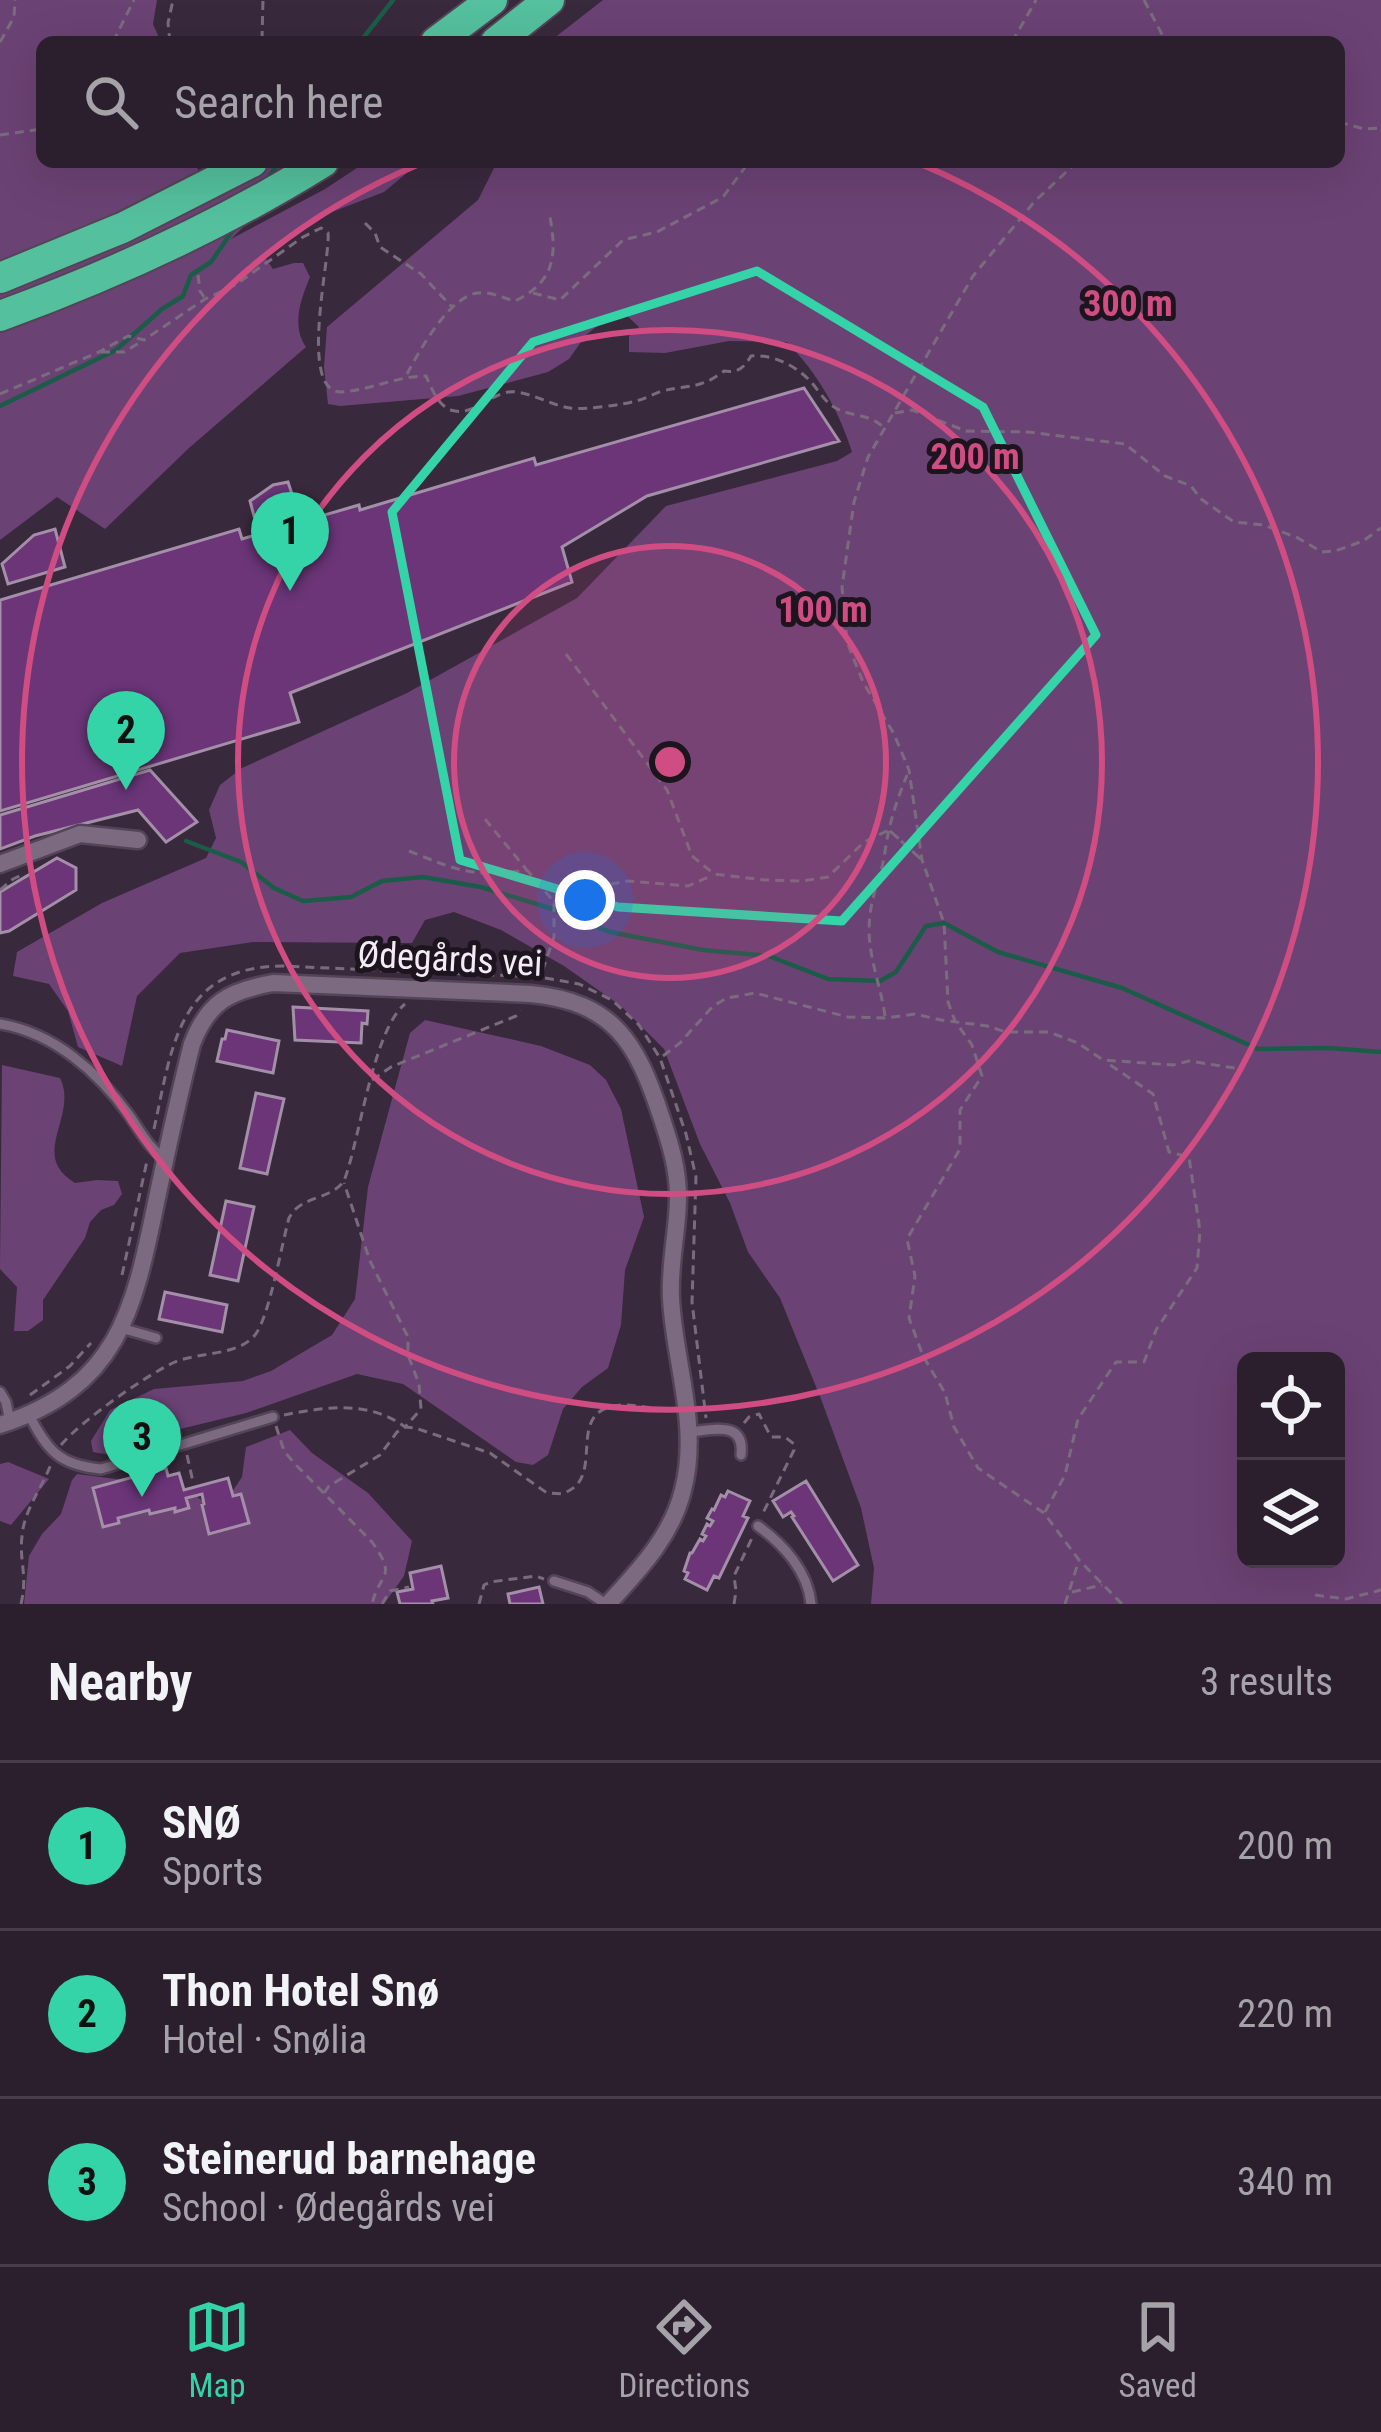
<!DOCTYPE html>
<meta charset="utf-8">
<style>
body{margin:0;font-family:"Roboto Condensed",sans-serif;background:#332736;color:#f1f3f6}
.controls{position:absolute;right:36px;bottom:36px;display:grid;overflow:hidden;border-radius:18px;box-shadow:0 12px 48px #0002}
.controls button{width:108px;height:108px;display:grid;place-items:center;padding:0;border:0;border-bottom:3px solid #473d4a;background:#2b1f2e;color:#f1f3f6;font:60px sans-serif}
.you{position:absolute;left:585px;top:900px;width:42px;height:42px;margin:-30px;border:9px solid #fff;border-radius:50%;background:#1a73e8;box-shadow:0 0 0 18px #1a73e833}
.badge{display:grid;place-items:center;width:78px;height:78px;border-radius:50%;background:#34d4a8;color:#111;font-size:39px;font-weight:700}
.pin{position:absolute;translate:-50% -99px;filter:drop-shadow(0 3px 6px #0008)}
.pin::after{content:'';position:absolute;top:63px;width:42px;height:36px;background:inherit;clip-path:polygon(0 0,100% 0,50% 100%)}
.list{margin:0;padding:0;list-style:none}
h2{display:flex;justify-content:space-between;align-items:center;height:156px;margin:0;padding:0 48px;font-size:51px}
h2 small{font-size:39px;font-weight:400;color:#a6a2aa}
.list li{display:grid;grid-template-columns:78px 1fr auto;gap:36px;align-items:center;box-sizing:border-box;height:168px;padding:0 48px;border-top:3px solid #473d4a}
.list b{display:block;font-size:45px;white-space:nowrap}
.list p{margin:0;font-size:39px;white-space:nowrap;color:#a6a2aa}
.list em{font-size:39px;font-style:normal;color:#a6a2aa}
.icon{flex:none;width:66px;height:66px;fill:none;stroke:currentColor;stroke-width:2;stroke-linecap:round;stroke-linejoin:round}
.map{position:relative;flex:none;width:1381px;height:1604px;overflow:hidden}
.search{position:absolute;background:#2b1f2e;box-shadow:0 12px 48px #0002;left:36px;right:36px;top:36px;height:132px;display:flex;align-items:center;gap:30px;box-sizing:border-box;padding:0 42px;border-radius:18px;color:#a6a2aa;font-size:45px}
.sheet{height:660px;background:#2b1f2e}
nav{display:flex;justify-content:space-around;align-items:center;box-sizing:border-box;height:168px;border-top:3px solid #473d4a;background:#2b1f2e;font-size:33px;color:#a6a2aa}
nav a{display:grid;justify-items:center;gap:6px}
nav .on{color:#34d4a8}
.map>svg:first-child{display:block}
.green{fill:#6b4274;fill-rule:evenodd}
.lines{fill:none;stroke-linecap:round;stroke-linejoin:round}
.stream{stroke:#1b5c49;stroke-width:4.5}
.building{fill:#6b3578;stroke:#a38fa8;stroke-width:3}
.service-casing{stroke:#534557;stroke-width:14}
.minor-casing{stroke:#534557;stroke-width:21}
.motorway-casing{stroke:#534557;stroke-width:34}
.path{stroke:#7a6c7e;stroke-width:3;stroke-dasharray:9 6;stroke-linecap:butt}
.service{stroke:#7c6a81;stroke-width:9}
.minor{stroke:#7c6a81;stroke-width:16}
.motorway{stroke:#54c09d;stroke-width:30}
.marked{fill:none;stroke:#34d4a8;stroke-width:9;stroke-linejoin:round}
.ring{fill:none;stroke:#cf4d82;stroke-width:6}
.labels{text-anchor:middle;dominant-baseline:central;stroke-width:10;stroke-linejoin:round;paint-order:stroke}
.street-label{font-size:36px;fill:#f5ebf8;stroke:#1c151e}
.centre{fill:#cf4d82;stroke:#1c151e;stroke-width:6}
.ring-label{font-size:36px;text-anchor:middle;font-weight:bold;fill:#cf4d82;stroke:#1c151e;stroke-width:10;stroke-linejoin:round;paint-order:stroke}
</style>
<div class="map">
<svg width="1381" height="1604" viewBox="0 0 1381 1604">
<rect width="100%" height="100%" fill="#39293d"/>
<path class="green" d="M0,0h157l-4,24 8,18h-119v120h153l6,16 33,-16h76l-79,77 94,-50 41,-27h54l-36,30 -60,23 -60,41 9,13 21,-6h9l7,14c-9,22 -19,48 -4,70l-117,101 -84,81 -48,-32 -57,43z
M603,0h778v1604h-510l3,-36 -13,-60 -40,-109 -41,-101 -32,-46 -18,-49 -30,-59 -36,-95 -43,-43 -57,-40 -63,-36 -47,-18 -29,8 -13,23 -159,-1 -73,11 -43,43 -15,70 -44,-19 -10,-36 -19,-27 -36,-8 4,-24 85,-49 104,-45 10,-20 -7,-28 11,-25 22,-17 165,-75 170,-95 89,-92 171,-45 15,-9c-13,-42 -35,-79 -65,-110l-58,-1 -64,12 -36,-1v-16l10,-9 -15,-14 -13,2 -25,20 -17,24 -21,13 -90,24 -118,10 -12,-2 -4,-37 3,-40 151,-127 19,-38h842v-120h-790zM1246,1361h90v198h-90z
M425,1020l116,26 49,19 16,15 15,29 23,108 -19,53 -4,55 -13,43 -26,19 -19,22 -15,46 -15,10 -17,-3 -113,-78 -46,-10 -111,39 -78,19 -46,25 -29,-5 -2,-11 19,-31 44,-21 89,-8 28,-10 61,-36 23,-36 13,-112 42,-154z
M2,1065l58,13c19,38 -32,77 15,105l22,-3 21,1 4,13 -8,11 -13,5 -11,12 -5,16 -42,62v20l-15,11h-14l3,-44 -17,-18z
M290,1430l22,23 56,40 44,48 -8,35 -20,28h-360l5,-48 13,-22 19,-20 11,-34 5,-6 70,9 23,-5 37,26 19,-3 16,-24 4,-30z
M8,1462l41,17 -38,46 -11,-4v-57z"/>
<g class="lines">
<path class="stream" d="M360,42l33,-42
M266,181l13,-19
M0,406l116,-56 46,-41 21,-13 8,-21 20,-13 22,-32
M186,841l55,21 33,26 29,13 48,-4 31,-16 41,-4 58,10 72,22 57,23 93,18 66,6 59,23 52,2 16,-9 30,-46 18,-3 54,29 124,36 136,61 71,-1 52,4"/>
</g>
<path class="building" d="M804,388l35,53 -192,55 -85,51 10,35 -282,111 9,29 -299,89v-211l239,-71 3,10 117,-34 1,5 174,-52 2,7z
M288,482l7,21 -41,13 -4,-15 23,-16z
M55,529l10,38 -57,17 -6,-20 32,-29z
M150,770l47,52 -31,20 -28,-32 -103,26 -35,13v-34z
M57,858l19,10v22l-67,41 -9,2v-41z
M293,1007l75,4 -1,13 -5,-1 -1,20 -66,-3z
M227,1030l52,11 -6,32 -56,-12 5,-22h3z
M256,1093l28,6 -17,75 -27,-6z
M226,1201l28,6 -16,74 -28,-6z
M165,1292l62,13 -5,27 -63,-13z
M166,1468l2,8 11,-3 5,17 44,-12 5,18 8,-2 8,29 -40,11 -7,-29 2,-1 -2,-10 -16,4 3,10 -14,4v-4l-25,6 -1,-4 -31,8 1,5 -16,4 -10,-39z
M806,1481l52,84 -25,16 -41,-64 2,-1 -3,-4 -8,5 -10,-16z
M728,1491l22,10 -7,15 5,2 -29,60 -5,-2 -7,14 -22,-11 3,-6 -4,-2 6,-18h2l8,-14 3,2 3,-5 -4,-2 5,-10 3,2 3,-5 -6,-3 5,-9 2,1 7,-15 4,2z
M441,1566l7,32 -16,3 1,3h-33l-3,-12 16,-3 -3,-16z
M539,1587l4,17h-33l-2,-10z"/>
<g class="lines">
<defs>
<path id="service" d="M0,1024c54,9 98,48 129,91 12,17 19,32 36,44
M121,1328l35,10
M0,1392l6,10 4,20
M29,1415c19,36 30,50 72,54l172,-52
M690,1432c23,-2 55,-12 51,23
M758,1526c25,18 50,45 53,78
M554,1581l34,11 18,12"/>
<path id="minor" d="M0,864l80,-30 58,6
M0,1425c120,-39 134,-116 157,-227 11,-52 22,-103 35,-154 16,-42 37,-53 81,-61l258,11c83,8 106,49 130,122 9,27 17,52 17,81 0,33 -9,67 -7,101 3,64 29,127 12,192 -11,46 -44,80 -75,114"/>
<path id="motorway" d="M436,42l56,-42
M496,42l53,-42
M0,278l122,-50 130,-66
M0,316c112,-41 222,-91 323,-154"/>
</defs>
<use href="#service" class="service-casing"/>
<use href="#minor" class="minor-casing"/>
<use href="#motorway" class="motorway-casing"/>
<path class="path" d="M1144,0l22,42
M262,40l1,-40
M0,42l14,-25 1,-17
M113,42l21,-42
M170,42l-2,-19 5,-23
M1012,42l24,-42
M1339,122l25,7 17,-1
M0,135l42,-6
M1077,162l-42,39 -62,75 -105,181 -14,45 -12,85 5,55 16,40 31,52 15,36 13,90 22,63 4,79 7,19 17,24 10,31 -22,34v39l-53,90 8,37 -6,42 14,38 22,37 9,34 24,41 66,45 35,47 43,44
M365,223l10,10 5,14 41,27 31,33
M198,275l2,16 4,6
M533,293l27,7 63,-60 34,-8 66,-35 26,-35
M101,352h23l18,-11
M407,374c13,-24 41,-76 70,-81 12,-2 26,5 38,8 42,-20 42,-49 34,-89
M0,394l99,-42 29,-16 16,4 61,-41 30,-14 68,-48 18,-9 7,5c3,24 -31,161 14,159 29,-2 55,-16 84,-16 6,13 13,33 29,35 22,4 39,-22 61,-19 18,2 35,13 54,16 14,2 52,-3 66,-7 9,-2 17,-7 26,-10 26,-6 39,-2 62,-20 14,2 20,-3 27,-15 22,-2 46,10 61,27 6,7 12,17 19,22 17,13 38,7 53,23
M895,413l17,-3 54,21 62,1 97,12 40,32 26,10 10,13 33,23 30,3 34,13 24,14 13,-1 28,-10 18,-13
M566,654l101,136 25,66 22,18 51,6 37,1 26,-4 36,-35 25,-12 33,30 -33,-30
M485,819l41,50
M409,851c50,20 64,27 118,19l27,32v35l-13,38
M0,890l13,-11 11,-5
M554,902l20,-11 54,-10 60,5 25,-11
M885,1016c-4,-28 -15,-55 -16,-84 0,-26 6,-41 13,-65 3,-12 4,-25 7,-37 4,-19 11,-37 18,-55
M663,1056l17,-13 33,-37 14,-8 28,-5 93,24 37,1 30,-4 26,6 46,6 19,6h43l29,11 25,17 70,5 16,-4 52,8
M372,1080l19,-13 125,-51 4,-6
M154,1129c18,-82 24,-162 128,-163l258,11 39,7 33,16 27,25 21,33 26,76 10,43 -4,125 14,116
M122,1275l25,-114
M30,1395l40,-29 21,-23
M284,1415c41,-8 85,-15 121,12l16,-18 -2,-25 -11,-29v-18l-38,-76 -26,-78
M744,1423l5,-6 10,-3 12,23h14l9,7v6l-31,63
M276,1426l8,25 11,13 77,78c26,37 8,29 0,62
M61,1445c20,-24 85,-70 114,-83 24,-10 63,-6 80,-27 14,-17 27,-92 34,-117 12,-23 40,-17 55,-37 16,-42 29,-151 61,-177
M187,1455l6,27
M324,1493l5,-7 51,-31 17,-23 8,-5 10,1 75,25 57,40 16,1c7,-4 12,-6 16,-12 16,-23 -5,-68 34,-76 18,-4 40,4 60,4
M1045,1512l20,-37 13,-56 38,-57h28l12,-32 41,-62 3,-37 -11,-74 -20,-5 -16,-58 -47,-32
M1072,1592l30,-7
M1315,1595l31,4 35,-9
M21,1604c7,-29 -2,-42 1,-68 2,-26 20,-48 29,-72
M382,1604l8,-13 19,-4
M479,1604l5,-19 6,-3 46,-6 8,3
M734,1604l2,-13 -2,-15 18,-38
M1065,1604l14,-44"/>
<use href="#service" class="service"/>
<use href="#minor" class="minor"/>
<use href="#motorway" class="motorway"/>
</g>
<path class="marked" d="M757,271l226,136 113,228 -254,286 -224,-14 -158,-47 -68,-348 141,-170z"/>
<circle cx="670" cy="762" r="216" fill="#cf4d82" fill-opacity=".12"/>
<g class="ring">
<circle cx="670" cy="762" r="216"/>
<circle cx="670" cy="762" r="432"/>
<path d="M918 163A648 648 0 1 1 422 163"/>
</g>
<g class="labels">
<g class="street-label">
<text transform="translate(450 959) rotate(3)">Ødegårds vei</text>
</g>
</g>
<circle cx="670" cy="762" r="18" class="centre"/>
<g class="ring-label">
<text x="1128" y="316">300 m</text>
<text x="975" y="469">200 m</text>
<text x="823" y="622">100 m</text>
</g>
</svg>
<div class="controls">
<button><svg class="icon" aria-label="locate" viewBox="0 0 24 24"><circle cx="12" cy="12" r="6"/><path d="M12 2v4M12 18v4M2 12h4M18 12h4"/></svg></button>
<button><svg class="icon" aria-label="layers" viewBox="0 0 24 24"><path d="M12 4l9 5-9 5-9-5zM3 14l9 5 9-5"/></svg></button>
</div>
<div class="you"></div>
<div class="pin badge" style="left:290px;top:591px">1</div>
<div class="pin badge" style="left:126px;top:790px">2</div>
<div class="pin badge" style="left:142px;top:1497px">3</div>
<div class="search"><svg class="icon" aria-label="search" viewBox="0 0 24 24"><circle cx="10" cy="10" r="6"/><path d="M15 15l6 6"/></svg>Search here</div>
</div>
<section class="sheet">
<h2>Nearby<small>3 results</small></h2>
<ul class="list">
<li><span class="badge">1</span><div><b>SNØ</b><p>Sports</p></div><em>200 m</em></li>
<li><span class="badge">2</span><div><b>Thon Hotel Snø</b><p>Hotel · Snølia</p></div><em>220 m</em></li>
<li><span class="badge">3</span><div><b>Steinerud barnehage</b><p>School · Ødegårds vei</p></div><em>340 m</em></li>
</ul>
</section>
<nav>
<a class="on"><svg class="icon" aria-label="map" viewBox="0 0 24 24"><path d="M3 6l6-2 6 2 6-2v14l-6 2-6-2-6 2zM9 4v14M15 6v14"/></svg>Map</a>
<a><svg class="icon" aria-label="directions" viewBox="0 0 24 24"><path d="M12 3l9 9-9 9-9-9zM9 14v-3h6M13 9l2 2-2 2"/></svg>Directions</a>
<a><svg class="icon" aria-label="saved" viewBox="0 0 24 24"><path d="M7 4h10v16l-5-4-5 4z"/></svg>Saved</a>
</nav>
